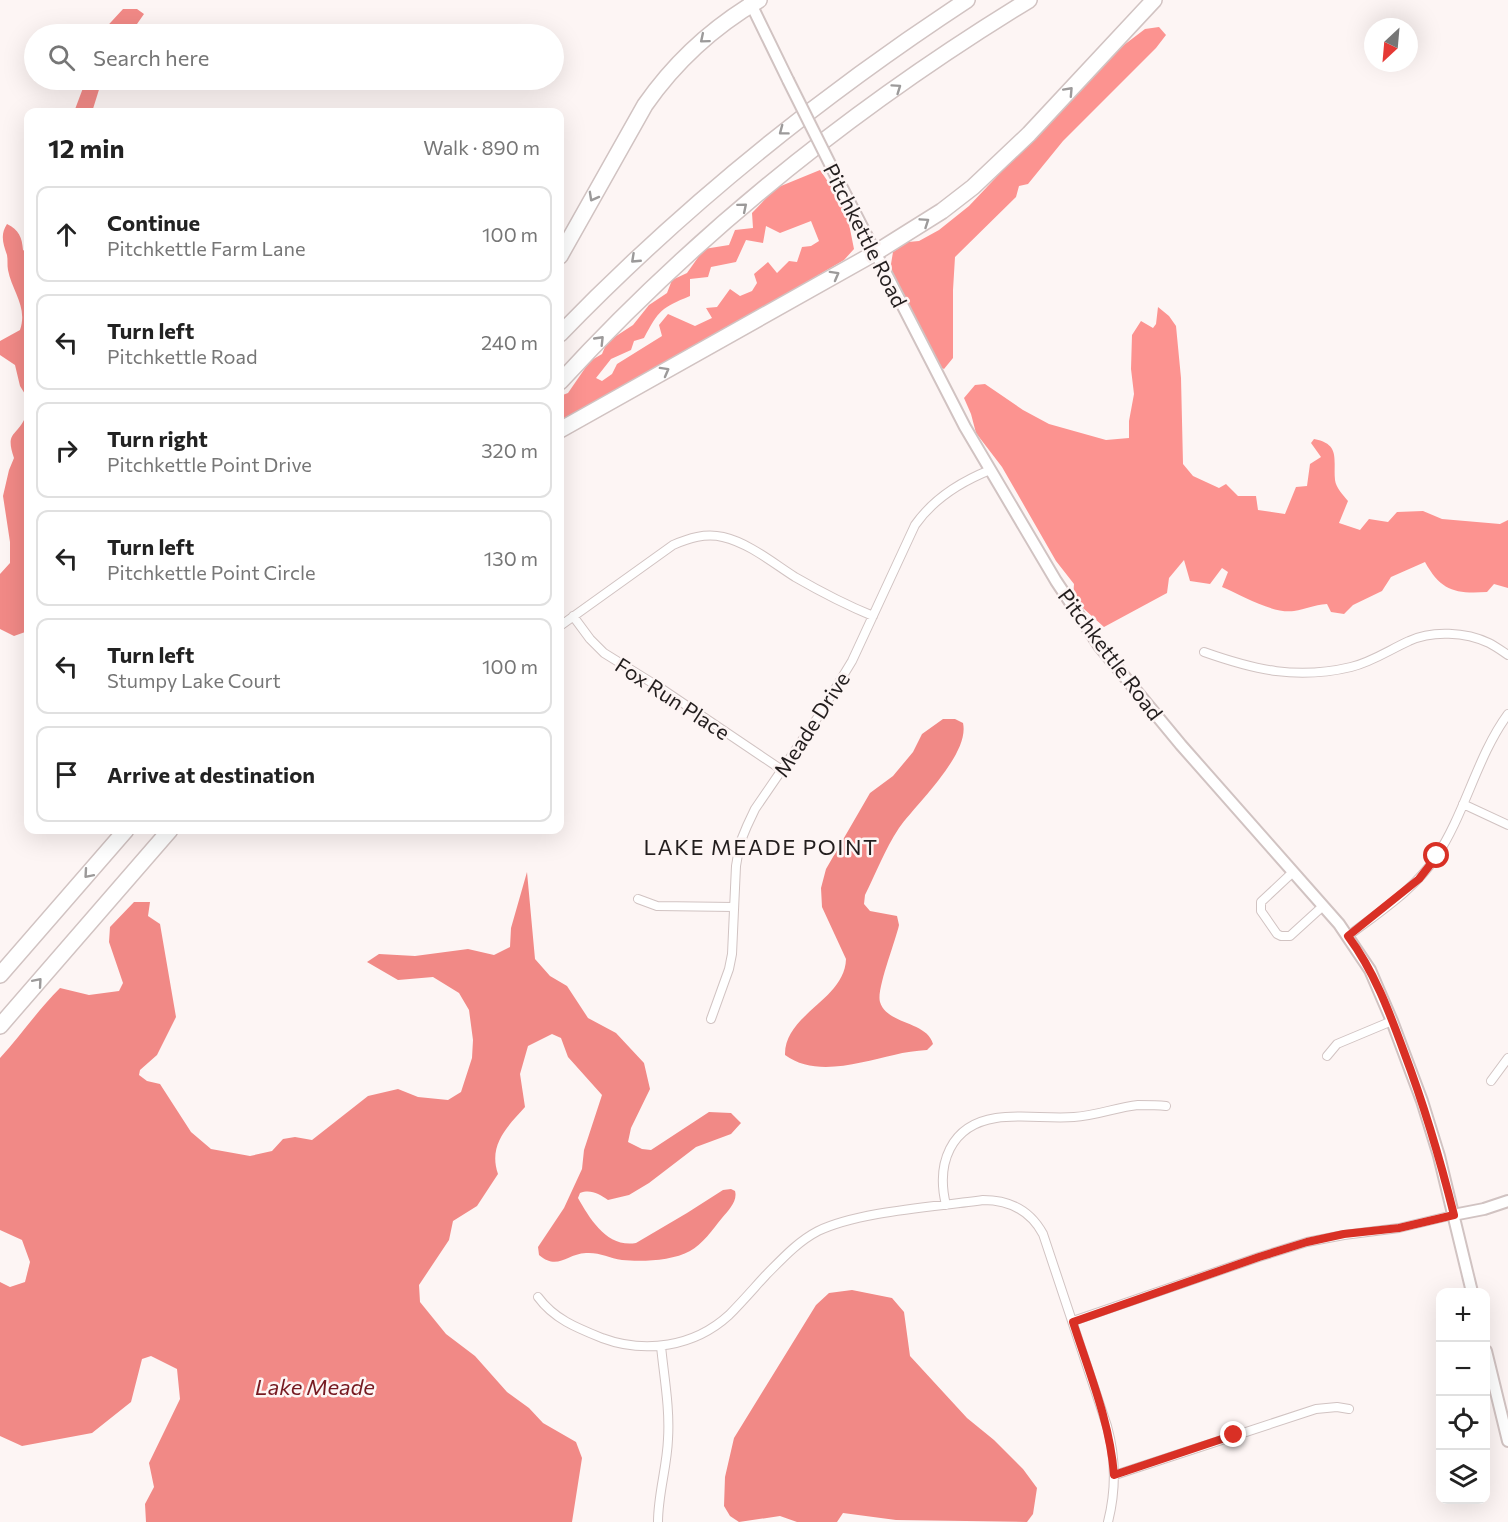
<!DOCTYPE html>
<meta charset="utf-8">
<style>
body{margin:0;font-family:Commissioner,sans-serif;background:#f6f6f6;color:#222}
.controls{position:absolute;right:18px;bottom:18px;display:grid;overflow:hidden;border-radius:12px;box-shadow:0 6px 24px #0002}
.controls button{width:54px;height:54px;display:grid;place-items:center;padding:0;border:0;border-bottom:2px solid #e0e0e0;background:#fff;color:#222;font:30px sans-serif}
.compass{position:absolute;left:1364px;top:18px;width:54px;height:54px;border-radius:50%;background:#fff;box-shadow:0 6px 24px #0002;rotate:206deg}
.stop{position:absolute;width:18px;height:18px;margin:-14px;border:4px solid #d93025;border-radius:50%;background:#fff}
.stop.end{background:#d93025;border-color:#fff;box-shadow:0 2px 6px #0008}
.list{margin:0;padding:0;list-style:none}
h2{display:flex;justify-content:space-between;align-items:center;height:78px;margin:0;padding:0 24px;font-size:26px}
h2 small{font-size:20px;font-weight:400;color:#767676}
.list li{display:grid;grid-template-columns:39px 1fr auto;gap:18px;align-items:center;box-sizing:border-box;height:96px;margin:0 12px 12px;padding:0 12px;border:2px solid #e0e0e0;border-radius:12px}
.list b{display:block;font-size:22px;white-space:nowrap}
.list p{margin:0;font-size:20px;white-space:nowrap;color:#767676}
.list em{font-size:20px;font-style:normal;color:#767676}
.icon{flex:none;width:33px;height:33px;fill:none;stroke:currentColor;stroke-width:2;stroke-linecap:round;stroke-linejoin:round}
.map{position:relative;flex:none;width:1508px;height:1522px;overflow:hidden}
.search{position:absolute;background:#fff;box-shadow:0 6px 24px #0002;left:24px;top:24px;width:540px;height:66px;display:flex;align-items:center;gap:15px;box-sizing:border-box;padding:0 21px;border-radius:33px;color:#767676;font-size:22px}
.panel{position:absolute;background:#fff;box-shadow:0 6px 24px #0002;left:24px;top:108px;width:540px;height:726px;border-radius:12px}
.map>svg:first-child{display:block}
.forest{fill:#fc9390;fill-rule:evenodd}
.water{fill:#f18986}
.lines{fill:none;stroke-linecap:round;stroke-linejoin:round}
.street-casing{stroke:#d1c3c2;stroke-width:10}
.secondary-casing{stroke:#d1c3c2;stroke-width:14}
.highway-casing{stroke:#d1c3c2;stroke-width:18}
.street{stroke:#fff;stroke-width:8}
.secondary{stroke:#fff;stroke-width:10}
.highway{stroke:#fff;stroke-width:15}
.secondary-bridge-casing{stroke:#d1c3c2;stroke-width:14;stroke-linecap:butt}
.secondary-bridge{stroke:#fff;stroke-width:10}
.oneway{stroke:#9c9a9a}
.route{stroke:#d93025;stroke-width:8}
.labels{text-anchor:middle;dominant-baseline:central;stroke-width:5;stroke-linejoin:round;paint-order:stroke}
.street-label{font-size:21px;fill:#231e1e;stroke:#fdf5f4}
.neighbourhood-label{font-size:22px;letter-spacing:1.5px;fill:#231e1e;stroke:#fdf5f4}
.water-label{font-size:22px;font-style:italic;fill:#761a21;stroke:#fdf5f4}
</style>
<div class="map">
<svg width="1508" height="1522" viewBox="0 0 1508 1522">
<rect width="100%" height="100%" fill="#fdf5f4"/>
<path class="forest" d="M1159,27l7,8 -10,13 -93,93 -35,43 -9,2 -3,11 -61,60 -2,33v68l-9,11 -6,-3 -48,-96 3,-18 15,-10 11,-1 20,-11 30,-24 147,-155 29,-22z
M820,170l19,28 9,21 6,30 -10,11 -284,166v-30l8,-3 22,-32 12,-7 5,-12 26,-17 16,-20 18,-12 5,-13 15,-7 17,-24 25,-4 6,-15 18,-2 -1,-15 24,-25zM811,221l8,20 -8,5 -9,1 -5,15 -8,-1 -12,12 -9,-11 -14,12 3,9 -5,8 -12,5 -10,-7 -13,18 -11,1 6,10 -17,8 -27,-12 -9,11 3,11 -45,28 -5,10 -10,7 -6,-3 15,-19 20,-9 3,-9 10,-3c15,-28 17,-30 46,-42v-17l18,-2 3,-10 25,-5 10,-22 17,3 3,-17 14,7z
M1158,307l11,9 7,10 5,52 2,86 10,12 26,12 7,-4 12,12h18l2,14 27,4 11,-27 11,-1 3,-22 11,-7 -10,-14 3,-4c27,5 19,21 21,41 1,8 8,15 13,21l-9,22 21,7 9,-11 19,3 9,-10 26,-1 19,8 58,5 8,-4v68l-14,-4 -7,8c-32,2 -46,-1 -62,-30l-34,15 -9,14 -29,14 -9,9 -13,-2 -4,-8c-14,1 -21,5 -33,7 -22,3 -52,-16 -72,-24l6,-15 -6,-4 -12,16 -20,-3 -6,-21 -15,18 -2,15 -63,34 -31,-28 1,-15 -18,-23 -54,-94 -26,-34 -5,-19 -7,-16 11,-13 10,-1 38,26 26,14 57,16 23,-2v-17l5,-27 -3,-25 1,-34 9,-14 12,7 3,-4z"/>
<path class="water" d="M123,9h14l7,5 -14,20h-30z
M86,80h16l-10,32h-18z
M7,224c12,6 15,13 16,26l5,3v146l-8,-13 -5,-21 -15,-10v-14l20,-11c8,-23 -8,-39 -12,-60 -1,-5 0,-10 -1,-15 -4,-12 -7,-20 0,-31z
M28,403v228l-14,5 -14,-7v-55l10,-11v-21l-7,-46 6,-26 5,-12c-9,-26 2,-21 11,-40 2,-4 3,-11 3,-15z
M943,719h12l8,4c7,31 -46,80 -64,105 -14,21 -23,45 -34,67l-1,9 6,7 27,5 2,9c-3,15 -23,65 -19,77 7,23 47,19 53,42l-6,6c-11,1 -22,2 -33,5 -33,7 -78,23 -109,0 -1,-41 60,-55 61,-96l-24,-52 -1,-19 5,-19 44,-76 23,-17 20,-24 9,-18z
M527,872l8,87 15,17 17,10 21,32 28,15 28,30 6,26 -19,39 -3,14 14,7 9,1 58,-38 22,1 10,10 -10,11 -35,13 -47,36 -20,12 -21,5c-9,-6 -17,-11 -28,-7l-2,5c12,21 29,50 58,45l51,-30 36,-23 8,-1 4,2c3,10 -7,20 -13,27 -9,11 -20,27 -32,33 -18,10 -49,11 -68,9 -13,-2 -23,-8 -36,-7 -20,1 -28,18 -47,2l-1,-8 26,-39 18,-39 2,-19 18,-55 -34,-38 -7,-19 -9,-4 -24,12 -8,28 5,33c-18,20 -37,38 -27,67l-21,32 -24,15 -4,19 -30,45 1,17 26,32 29,22 32,36 22,16 14,15 33,19 6,16 -10,64h-426l-1,-18 9,-17 -5,-24 31,-64 -3,-30 -26,-13 -9,3 -11,43 -39,31 -70,13 -22,-10v-154l10,5 15,-5 5,-20 -8,-22 -22,-10v-172c21,-23 38,-48 60,-70l29,7 30,-4 4,-8 -14,-41 1,-15 24,-25h16l-2,14 12,8 16,93 -19,38 -17,15 -1,5 8,6 13,3 31,48 20,17 39,7 22,-5 11,-12 12,-2 17,3 56,-44 30,-7 20,8 30,3 13,-8 11,-34 1,-18 -4,-30 -10,-17 -26,-16 -35,3 -31,-18 12,-8 36,2 53,-7 26,6 16,-8 1,-19z
M852,1290l40,8 12,14 6,44 57,62 27,22 29,29 14,19 -4,26 -6,8 -131,-2 -53,-7 -6,9h-40l-17,-6 -41,6 -9,-6 -6,-10 1,-29 9,-39 82,-133 13,-12z"/>
<g class="lines">
<defs>
<path id="street" d="M573,616l17,23 14,14 58,36 120,81
M560,626l113,-81c16,-7 32,-12 50,-8 26,6 50,26 72,40 26,15 51,28 78,39
M1204,652c51,18 93,28 147,15 21,-5 38,-17 58,-26 23,-11 57,-9 80,2 6,3 13,8 19,12
M1463,804l45,21
M1293,872l-32,30v9l16,23 4,2h9l33,-30
M638,899l19,7 77,1
M1348,936c31,-24 66,-46 88,-79 29,-43 41,-101 72,-143
M711,1019l18,-50 3,-15 4,-88 4,-23 7,-17 8,-17 63,-92 34,-56 63,-136c19,-27 45,-43 75,-55
M1327,1056l10,-12 55,-23
M1491,1081l17,-23
M946,1205c-10,-41 4,-80 50,-87 25,-4 52,1 78,-1 22,-1 43,-10 64,-12 9,0 19,0 28,1
M538,1297c16,22 39,31 64,41 43,16 92,9 127,-23 13,-13 25,-27 37,-40 16,-16 31,-33 52,-44 42,-20 117,-24 165,-31 27,0 47,10 60,34l64,192c9,32 9,64 1,96
M1073,1321l186,-64 48,-15 37,-7 55,-7 54,-13
M1115,1475l201,-66 21,-2 12,2
M658,1522c0,-28 9,-55 10,-83 2,-31 -4,-62 -7,-93"/>
<path id="secondary" d="M749,0l39,80
M837,178l128,249 91,154 44,66 81,98 158,179 31,46 22,51 30,80 17,55 33,136
M1453,1215l31,-6 24,-8
M1486,1351l22,90"/>
<path id="highway" d="M560,256l85,-151c30,-43 68,-78 114,-105
M560,334c123,-127 259,-237 407,-334
M560,382c136,-148 297,-277 469,-382
M560,430l315,-177 67,-42 31,-24 56,-53 125,-134
M0,975l126,-145
M0,1026l170,-196"/>
</defs>
<use href="#street" class="street-casing"/>
<use href="#secondary" class="secondary-casing"/>
<use href="#highway" class="highway-casing"/>
<use href="#street" class="street"/>
<use href="#secondary" class="secondary"/>
<use href="#highway" class="highway"/>
<defs>
<path id="secondary-bridge" d="M788,80l49,98"/>
</defs>
<use href="#secondary-bridge" class="secondary-bridge-casing"/>
<use href="#secondary-bridge" class="secondary-bridge"/>
</g>
<defs><path id="oneway-chevron" d="M-2-3.5L2.5 0L-2 3.5" fill="none" stroke-width="1.6" stroke-linecap="round" stroke-linejoin="round" transform="scale(1.5)"/></defs>
<g class="oneway">
<use href="#oneway-chevron" transform="translate(704 39) rotate(140)"/>
<use href="#oneway-chevron" transform="translate(897 88) rotate(-35)"/>
<use href="#oneway-chevron" transform="translate(1069 91) rotate(-47)"/>
<use href="#oneway-chevron" transform="translate(783 131) rotate(143)"/>
<use href="#oneway-chevron" transform="translate(593 197) rotate(119)"/>
<use href="#oneway-chevron" transform="translate(743 207) rotate(-40)"/>
<use href="#oneway-chevron" transform="translate(925 222) rotate(-34)"/>
<use href="#oneway-chevron" transform="translate(635 259) rotate(137)"/>
<use href="#oneway-chevron" transform="translate(835 275) rotate(-29)"/>
<use href="#oneway-chevron" transform="translate(600 340) rotate(-46)"/>
<use href="#oneway-chevron" transform="translate(665 371) rotate(-29)"/>
<use href="#oneway-chevron" transform="translate(88 874) rotate(131)"/>
<use href="#oneway-chevron" transform="translate(38 982) rotate(-49)"/>
</g>
<g class="lines">
<path class="route" d="M1234,1435l-120,40c-4,-53 -25,-103 -41,-153l186,-65 48,-15 37,-8 55,-6 55,-13c-14,-56 -30,-110 -50,-163 -15,-41 -30,-81 -56,-116l71,-57 18,-23"/>
</g>
<g class="labels">
<g class="street-label">
<text transform="translate(866 235) rotate(63)">Pitchkettle Road</text>
<text transform="translate(1111 654) rotate(53)">Pitchkettle Road</text>
<text transform="translate(673 698) rotate(33)">Fox Run Place</text>
<text transform="translate(811 724) rotate(-57)">Meade Drive</text>
</g>
<g class="neighbourhood-label">
<text x="761" y="846">LAKE MEADE POINT</text>
</g>
<g class="water-label">
<text x="315" y="1386">Lake Meade</text>
</g>
</g>
</svg>
<div class="controls">
<button>+</button>
<button>−</button>
<button><svg class="icon" aria-label="locate" viewBox="0 0 24 24"><circle cx="12" cy="12" r="6"/><path d="M12 2v4M12 18v4M2 12h4M18 12h4"/></svg></button>
<button><svg class="icon" aria-label="layers" viewBox="0 0 24 24"><path d="M12 4l9 5-9 5-9-5zM3 14l9 5 9-5"/></svg></button>
</div>
<svg class="compass" viewBox="-18 -18 36 36"><path d="M0-13l5 13h-10z" fill="#e53935"/><path d="M0 13l5-13h-10z" fill="#767676"/></svg>
<div class="stop" style="left:1437px;top:856px"></div>
<div class="stop end" style="left:1234px;top:1435px"></div>
<div class="search"><svg class="icon" aria-label="search" viewBox="0 0 24 24"><circle cx="10" cy="10" r="6"/><path d="M15 15l6 6"/></svg>Search here</div>
<section class="panel">
<h2>12 min<small>Walk · 890 m</small></h2>
<ul class="list">
<li><svg class="icon" aria-label="ahead" viewBox="0 0 24 24"><path d="M12 20V5M6 11l6-6 6 6"/></svg><div><b>Continue</b><p>Pitchkettle Farm Lane</p></div><em>100 m</em></li>
<li><svg class="icon" aria-label="left" viewBox="0 0 24 24"><path d="M17 20v-9H6M10 6l-5 5 5 5"/></svg><div><b>Turn left</b><p>Pitchkettle Road</p></div><em>240 m</em></li>
<li><svg class="icon" aria-label="right" viewBox="0 0 24 24"><path d="M7 20v-9h11M14 6l5 5-5 5"/></svg><div><b>Turn right</b><p>Pitchkettle Point Drive</p></div><em>320 m</em></li>
<li><svg class="icon" aria-label="left" viewBox="0 0 24 24"><path d="M17 20v-9H6M10 6l-5 5 5 5"/></svg><div><b>Turn left</b><p>Pitchkettle Point Circle</p></div><em>130 m</em></li>
<li><svg class="icon" aria-label="left" viewBox="0 0 24 24"><path d="M17 20v-9H6M10 6l-5 5 5 5"/></svg><div><b>Turn left</b><p>Stumpy Lake Court</p></div><em>100 m</em></li>
<li><svg class="icon" aria-label="arrive" viewBox="0 0 24 24"><path d="M6 21V4h12l-3 4 3 4H6"/></svg><div><b>Arrive at destination</b></div></li>
</ul>
</section>
</div>
